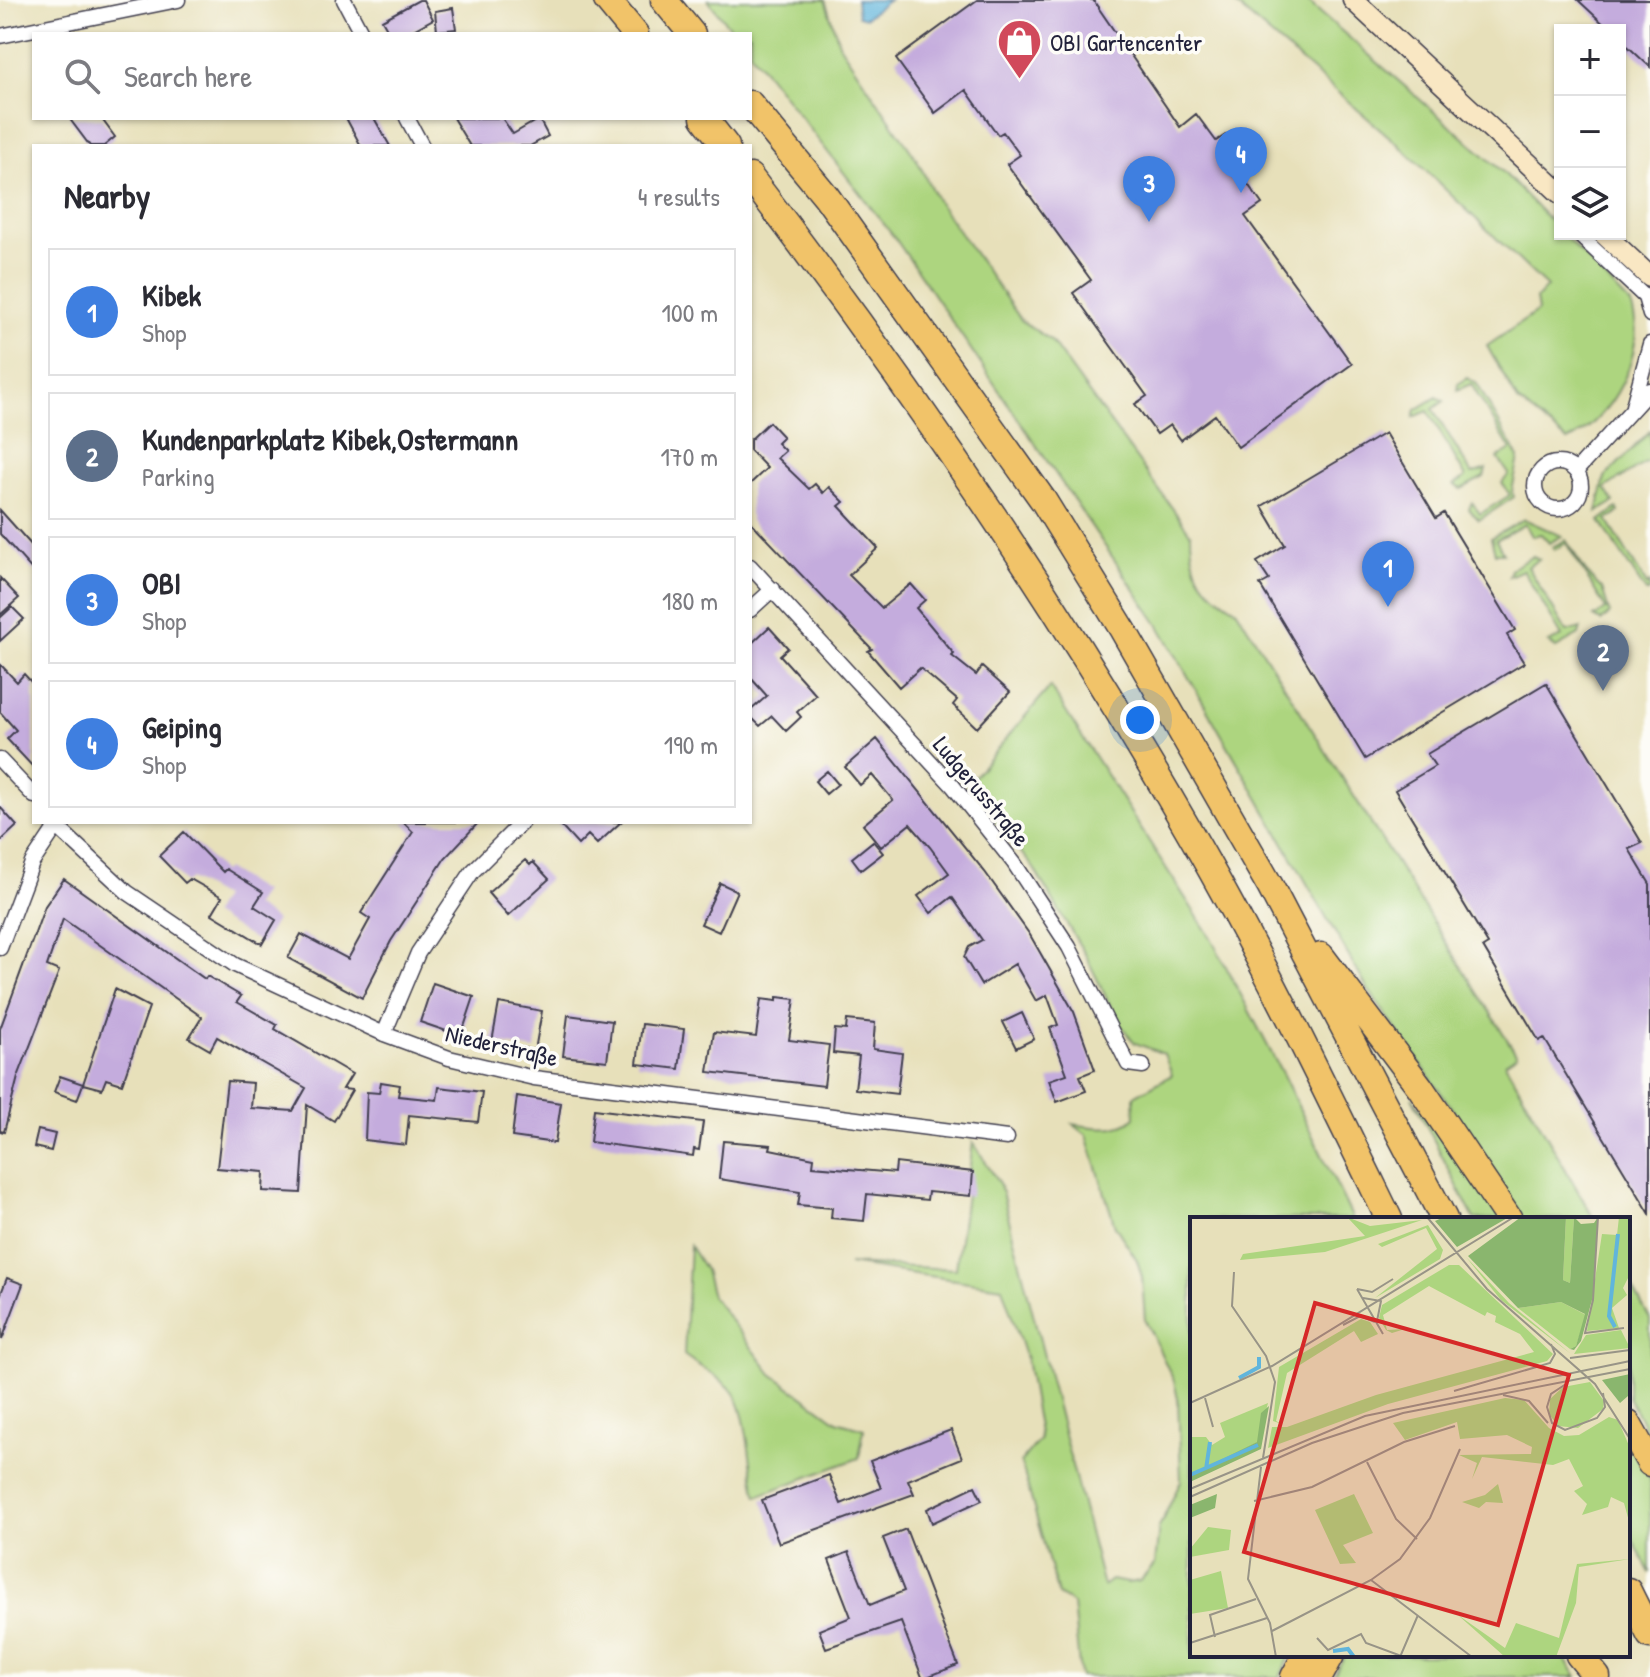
<!DOCTYPE html>
<meta charset="utf-8">
<style>
body{margin:0;font-family:"Patrick Hand",sans-serif;background:#f2f2f3;color:#2b2b33}
.controls{position:absolute;right:24px;top:24px;display:grid;overflow:hidden;border-radius:0px;box-shadow:0 2px 6px #0004}
.controls button{width:72px;height:72px;display:grid;place-items:center;padding:0;border:0;border-bottom:2px solid #e1e1e2;background:#fff;color:#2b2b33;font:40px sans-serif}
.you{position:absolute;left:1140px;top:720px;width:28px;height:28px;margin:-20px;border:6px solid #fff;border-radius:50%;background:#1a73e8;box-shadow:0 0 0 12px #1a73e833}
.badge{display:grid;place-items:center;width:52px;height:52px;border-radius:50%;background:#ea580c;color:#fff;font-size:26px;font-weight:700}
.pin{position:absolute;translate:-50% -66px;filter:drop-shadow(0 2px 4px #0008)}
.pin::after{content:'';position:absolute;top:42px;width:28px;height:24px;background:inherit;clip-path:polygon(0 0,100% 0,50% 100%)}
.list{margin:0;padding:0;list-style:none}
h2{display:flex;justify-content:space-between;align-items:center;height:104px;margin:0;padding:0 32px;font-size:34px}
h2 small{font-size:26px;font-weight:400;color:#7c7c81}
.list li{display:grid;grid-template-columns:52px 1fr auto;gap:24px;align-items:center;box-sizing:border-box;height:128px;margin:0 16px 16px;padding:0 16px;border:2px solid #e1e1e2;border-radius:0px}
.list b{display:block;font-size:30px;white-space:nowrap}
.list p{margin:0;font-size:26px;white-space:nowrap;color:#7c7c81}
.list em{font-size:26px;font-style:normal;color:#7c7c81}
.icon{flex:none;width:44px;height:44px;fill:none;stroke:currentColor;stroke-width:2;stroke-linecap:round;stroke-linejoin:round}
.map{position:relative;flex:none;width:1650px;height:1677px;overflow:hidden}
.search{position:absolute;background:#fff;box-shadow:0 2px 6px #0004;left:32px;top:32px;width:720px;height:88px;display:flex;align-items:center;gap:20px;box-sizing:border-box;padding:0 28px;border-radius:0px;color:#7c7c81;font-size:30px}
.panel{position:absolute;background:#fff;box-shadow:0 2px 6px #0004;left:32px;top:144px;width:720px;height:680px;border-radius:0px}
.map>svg:first-child{display:block}
.green{fill:#add57f;stroke:#687c5d;stroke-width:2}
.water{fill:#60b5dc;stroke:#416c8c;stroke-width:2}
.building{fill:#c4acdd}
.lines{fill:none;stroke-linecap:round;stroke-linejoin:round}
.minor-casing{stroke:#403e4e;stroke-width:17}
.secondary-casing{stroke:#403e4e;stroke-width:23}
.motorway-casing{stroke:#403e4e;stroke-width:29}
.minor{stroke:#fff;stroke-width:14}
.secondary{stroke:#f9e7c3;stroke-width:20}
.motorway{stroke:#f1c369;stroke-width:26}
.labels{text-anchor:middle;dominant-baseline:central;stroke-width:7;stroke-linejoin:round;paint-order:stroke}
.poi-label{font-size:24px;fill:#22223b;stroke:#fdfcf7;text-anchor:start}
.street-label{font-size:24px;fill:#22223b;stroke:#fdfcf7}
.inset-river{fill:none;stroke:#60b5dc;stroke-width:4}
.inset-road{fill:none;stroke:#989487;stroke-width:2}
.view{fill:#d62828;fill-opacity:0.15;stroke:#d62828;stroke-width:4}
.inset-edge{fill:none;stroke:#22223b;stroke-width:4}
</style>
<div class="map">
<svg width="1650" height="1677" viewBox="0 0 1650 1677">
<rect width="100%" height="100%" fill="#fdfcf7"/>
<filter id="ink" filterUnits="userSpaceOnUse"><feTurbulence type="fractalNoise" baseFrequency=".0125" numOctaves="2"/><feDisplacementMap in="SourceGraphic" scale="16" xChannelSelector="R" yChannelSelector="G"/><feConvolveMatrix kernelMatrix="1 2 1 2 8 2 1 2 1" color-interpolation-filters="sRGB"/></filter>
<filter id="wash" filterUnits="userSpaceOnUse"><feTurbulence type="fractalNoise" baseFrequency=".006" numOctaves="4" result="noise"/><feDisplacementMap in="SourceGraphic" scale="32" xChannelSelector="R" yChannelSelector="G"/><feGaussianBlur stdDeviation="1.8" result="paint"/><feColorMatrix in="noise" values="0 0 0 0 0 0 0 0 0 0 0 0 0 0 0 0 0 1.4 0 .05"/><feComposite in="paint" operator="in"/></filter>
<g filter="url(#wash)">
<rect width="100%" height="100%" fill="#e7e0ba"/>
<path class="green" d="M708,0h117l15,46 77,114 21,42 84,119 29,20 140,193c0,40 12,55 45,75l281,446 -12,8 89,156h-71l-53,-85 -103,-146 -209,-364 -261,-383 -147,-189v-18h-15z
M1230,0h76l197,172 128,133c18,47 -20,115 -63,136l-50,-40 -31,-55 51,-35 -2,-12 11,-12 -148,-142z
M1468,378l9,6 42,74 -7,33 2,6 -35,23 -10,-11 3,-7 8,12 30,-19 -8,-12 7,-9 -11,-16 13,-8 -40,-66 -14,6 1,-6z
M1437,397l7,4 -11,8 39,65 14,-5 -2,8 -23,12 -7,-4 12,-8 -38,-66 -14,6 2,-7z
M1650,431v29l-45,28 9,14 -17,10 8,-35z
M1617,508l2,4 -12,8 40,65 3,-2 -1,9h-3l-46,-71z
M1524,519l38,17 -13,7 -8,-9 -9,2 -7,-12 -29,16 7,13h-8l-4,-15z
M1566,540l22,35 14,14 8,25 -9,7 -7,-4 12,-8 -40,-66 -12,7 -2,-3z
M1533,556l6,3 -11,8 39,65 14,-4 -2,7 -23,13 -7,-5 13,-7 -39,-66 -14,6 2,-7z
M1050,687l161,251 72,137 70,144h-161v436h98l-10,22h-200l-7,-73 -15,-9 -37,-133 19,-23 -14,-80 -24,-72 -154,-23 108,5 17,-127 27,43 103,401 8,-6 17,3 12,-2 15,-17 4,-37 22,-46 -3,-82 -4,-18 -29,-61 -3,-43 -5,-17 -22,-34 -28,-91 -14,-11c20,3 45,9 62,-7l-1,-21 38,-21 -8,-21 -29,-11 -17,-21 -32,-66 -53,-89 -67,-81z
M1412,1097l90,122h-28z
M690,1246l15,24 7,26 60,78 65,47 27,8 -5,29 -102,38c-8,-28 -8,-88 -27,-108 -13,-13 -32,-22 -46,-33z
M1628,1280l22,39v118l-22,-40z
M1628,1439l22,40v94l-22,-42z
M1345,1655h217l15,22h-244z"/>
<path class="water" d="M856,0h33l-24,18 -7,-2z"/>
<g id="blocks">
<path class="building" d="M419,0h4l10,19 -27,15h-16l-8,-14z
M977,0h116l87,127 16,-13 20,27 11,-7 26,35 -11,7 20,28 -17,12 107,148 -114,83 -23,-32 -34,25 -11,-15 -13,9 -22,-30 12,-8 -74,-103 18,-13 -84,-116 13,-9 -17,-23 -5,3 -32,-45 -31,23 -39,-54z
M1578,0h72v67l-30,-28v-9h-10z
M453,8l3,21 -19,2 -2,-20z
M69,118h32l14,19 -11,9h-14z
M346,118h28l16,28h-29z
M453,118h49l11,16 26,-15 9,17 -18,10h-60z
M769,422l14,15 -6,6 8,8 -8,7 32,31 6,-5 8,9 6,-6 15,15 -5,4 39,42 -29,27 33,33 29,-24 14,16 -9,8 38,46 -2,2 24,19 6,-8 28,25 -33,36 -24,-23 4,-5 -37,-32 -21,19 -31,-36 4,-2 -122,-128v-37l17,-16 -17,-18v-10z
M1385,433l51,85 8,-5 71,117 -8,5 17,28 -159,96 -105,-174 9,-5 -12,-18 28,-17 -23,-39z
M0,510l34,38v24l-34,-38z
M0,578l19,20 -19,17z
M12,607l12,12 -24,22v-23z
M769,627l19,21 -8,7 36,40 -19,17 4,5 -15,14 -14,-15 -12,10 -10,-10v-5l17,-15 -17,-19v-32z
M0,664l17,18 7,-8 10,11v83l-27,-29 9,-9 -16,-18z
M1546,683l96,160 -13,6 21,35v330l-106,-176 -5,3 -56,-94 5,-3 -93,-154 40,-24 -8,-12z
M877,739l108,133 45,63 44,77 21,58 -15,6 6,15 -29,11 -8,-22 18,-6 -17,-46 8,-3 -11,-30 -11,6 -21,-37 -34,21 -17,-28 5,-10 13,-7 -30,-43 -21,16 -13,-17 31,-23 -19,-26 -20,-23 -29,23 -18,-22 30,-25 -21,-25 -12,10 -15,-18z
M827,771l11,13 -12,10 -11,-13z
M0,807l17,19 -17,16z
M403,822h76l-34,36 -54,83 -29,57 -74,-40 13,-24 47,25 22,-40 -9,-6 52,-81z
M557,822h64l-24,22 -9,-9 -10,10z
M184,832l39,40 3,-3 37,23 -9,14 22,14 -14,24 -50,-30 10,-17 -32,-18 -5,4 -26,-27z
M873,841l10,12 -22,17 -9,-12z
M525,860l5,5 3,-3 16,17 -41,37 -20,-23z
M64,879l141,100 2,-3 34,20 -4,6 40,23 -2,4 77,45 -9,15 9,1 -18,31 -27,-16 -6,88 -38,-2 1,-19 -47,-4 10,-87 26,2 -2,25 42,3 13,-23 -89,-51 -7,13 -21,-12 13,-21 -139,-98 -16,47 12,5 -41,106 -14,55 -4,-1v-102l45,-123z
M720,883l17,8 -18,41 -18,-8z
M433,983l41,14 -13,39 -41,-14z
M115,989l34,18 -27,77 -16,-5 -4,10 -19,-5z
M777,997l18,2 -6,41 40,5 -5,41 -116,-14 6,-40 42,5 5,-38 16,2z
M499,1003l43,8 -7,39 -43,-8z
M1022,1013l12,26 -18,9 -13,-26z
M568,1015l44,6 -5,40 -44,-5z
M847,1020l28,3 -2,26 29,4 -5,41 -42,-5 4,-33 -26,-3 2,-24 11,1z
M642,1024l42,5 -5,40 -42,-5z
M60,1076l23,8 -6,16 -23,-8z
M381,1082l19,3 -2,11 39,4 2,-13 43,5 -4,30 -69,-7 -3,30 -41,-5 2,-48 12,1z
M517,1096l44,7 -6,40 -43,-6z
M594,1109l109,13 -4,28 -5,-1 -1,7 -103,-14z
M38,1130l17,4 -4,17 -17,-4z
M723,1141l48,4 -1,4 44,9 -1,8 82,7 1,-10 77,9 -2,24 -43,-4 -1,8 -60,-6 -3,27 -33,-3 1,-10 -34,-3 2,-13 -81,-13z
M7,1278l16,6 -21,56 -2,-44z
M951,1430l11,28 -54,22 6,14 -135,49 -17,-43 67,-25 12,29 40,-16 -11,-27z
M975,1486l7,14 -50,23 -5,-14z
M906,1529l52,136 -31,12h-5l-21,-55 -75,26 -7,-18 32,-13 -22,-57 20,-8 21,53 34,-14 -21,-53z"/>
</g>
</g>
<g filter="url(#ink)">
<use href="#blocks" fill-opacity="0" stroke="#403e4e" stroke-width="2"/>
<g class="lines">
<defs>
<path id="minor" d="M344,0l18,34
M0,36l178,-36
M407,118l15,28
M1578,234l67,63 5,18
M1633,406l17,-62
M1535 486a23 23 0 1 1 46 0a23 23 0 1 1-46 0Z
M1576,471l74,-81
M750,566l203,220 61,77 55,84 59,117 15,2
M750,610l23,-21
M0,760l34,36
M52,822l75,70 108,73 149,69 65,24 85,20 473,60
M0,948l32,-85 24,-36
M384,1034l34,-81 54,-81 50,-50"/>
<path id="secondary" d="M1353,0l207,193
M1604,234l46,43"/>
<path id="motorway" d="M607,0l28,34
M664,0l28,34
M750,104l76,92 217,304 80,130 147,256 174,333
M704,118l22,28
M750,177c160,208 308,426 439,654 73,126 136,257 200,388
M1321,956l99,131 89,132
M1628,1424l22,39
M1628,1591l22,44
M1579,1655l18,22
M1294,1677l12,-22
M1319,1677l12,-22"/>
</defs>
<use href="#minor" class="minor-casing"/>
<use href="#secondary" class="secondary-casing"/>
<use href="#motorway" class="motorway-casing"/>
<use href="#minor" class="minor"/>
<use href="#secondary" class="secondary"/>
<use href="#motorway" class="motorway"/>
</g>
</g>
<defs>
<symbol id="shop-pin" viewBox="-11 -11 22 30"><path d="M0 17L-7.5 6A9.5 9.5 0 1 1 7.5 6Z" fill="#d1495b" stroke="#fdfcf7"/><path d="M-5-2.5h2.3a2.7 3.5 0 0 1 5.4 0H5L5.5 6h-11ZM-1.5-2.5h3a1.5 2.3 0 0 0-3 0Z" fill="#fff"/></symbol>
</defs>
<g fill-rule="evenodd">
<use href="#shop-pin" x="994" y="16" width="51" height="69"/>
</g>
<g class="labels">
<g class="poi-label">
<text x="1050" y="42">OBI Gartencenter</text>
</g>
<g class="street-label">
<text transform="translate(982 791) rotate(50)">Ludgerusstraße</text>
<text transform="translate(502 1045) rotate(13)">Niederstraße</text>
</g>
</g>
<g transform="translate(1190 1217)">
<rect width="440" height="440" fill="#e7e0ba"/>
<path d="M157,0l23,9 52,-6 -97,32 -85,8 3,-6 122,-18zM376,0h8l-4,66 -7,-3zM429,0h11v57l-7,14 4,7 -15,13 7,20 -32,3 15,-97 15,1zM238,8l15,25 -3,9 -65,39 62,-49 -11,-21 -44,19 -4,-3zM276,40l43,46 62,51 -70,-54zM259,48h10l94,89 -6,7 -159,43 -120,44 4,-21h15l89,-32 158,-43 -14,-18 -25,-12 1,-6 -9,-4 -2,4 -56,-30 -46,29 4,15 18,-1 -13,4 -6,-3 -7,-12 3,-13zM371,85l25,13 -10,31 -6,3 -52,-41zM171,102l9,3 8,12 -17,8 -7,-11 -67,42 -11,48 6,3 -9,-3 6,-54zM431,113l9,18 -56,6 12,-19zM400,165l14,19 -1,8 -25,19 -20,-2 -9,-12 1,-15 13,-12zM315,181l19,2 25,28 15,8 15,-1 30,-18 9,3 12,28v77l-6,-22 -13,-6 -3,10 -26,8 5,-11 -13,-13 9,-5 -14,-27 -16,6 -71,-8 -10,22 5,-16 -18,-8 72,-1 1,-7 -25,-12 -47,4 -3,-17 -52,18 -12,-17zM78,186l-10,39 -68,33v-38h16l6,8 13,-8 -5,-14zM308,267l5,19 -17,-1 -7,6 -17,-6 23,-7zM164,277l19,39 -30,12 13,18 -16,1 -25,-54zM18,310l23,3 -2,20 -39,7v-8zM440,342l-51,8 -3,36 -20,54h-51l-47,-42 47,33 11,-25 43,15 18,-74zM31,354l7,37 -38,6v-34z" fill="#add57f"/>
<path d="M254,0h65l-52,30 -22,-26zM331,0h45l-3,63 7,3 4,-66 7,7 13,-1 4,-6 -5,79 -12,45 -7,9 -4,-1 6,-3 9,-32 -24,-12 -43,6 -50,-52zM440,157l-2,22 -8,7 -18,-23zM79,189l-8,43 -71,33v-7l67,-33 4,-29zM27,277l-2,14 -25,10v-13z" fill="#8ab66e"/>
<path class="inset-river" d="M425,110l-6,-11 9,-82M49,161l20,-11v-10M16,252l4,-27M0,258l68,-30M143,434l15,-2 6,8"/>
<path class="inset-road" d="M237,0l60,72 108,95 35,55M408,0l-5,83 -8,33 39,-5M44,55l-2,34 34,50 9,26 -12,76M167,72l26,45M167,72l15,3 21,-13M173,81l18,3 -4,20M153,108l17,-9 15,6M380,141l60,-8M376,167l-15,10 -4,13 5,16 13,7 32,-12 8,-11 -2,-14M264,174l96,-28 5,-9 -4,-10M313,178l26,6 19,22M15,181l8,29M0,186l82,-37 242,-149M177,245l29,57 21,20M71,250l-13,112 22,44 6,34M0,272l175,-73 265,-55M0,280l122,-54 91,-30 227,-44M64,284l58,-14 92,-45 51,-16M181,363l101,77M82,414l99,-51 29,-21 30,-41 30,-69M25,420l-5,-22 46,-16M127,421l11,12 33,-16 5,9 38,14M0,426l77,-25M210,440l18,-42"/>
<path class="view" d="M125,86l254,72 -71,250 -254,-73z"/>
<rect width="440" height="440" class="inset-edge"/>
</g>
</svg>
<div class="controls">
<button>+</button>
<button>−</button>
<button><svg class="icon" aria-label="layers" viewBox="0 0 24 24"><path d="M12 4l9 5-9 5-9-5zM3 14l9 5 9-5"/></svg></button>
</div>
<div class="you"></div>
<div class="pin badge" style="left:1388px;top:607px;background:#3f7fe0">1</div>
<div class="pin badge" style="left:1603px;top:691px;background:#5c6f8a">2</div>
<div class="pin badge" style="left:1149px;top:222px;background:#3f7fe0">3</div>
<div class="pin badge" style="left:1241px;top:193px;background:#3f7fe0">4</div>
<div class="search"><svg class="icon" aria-label="search" viewBox="0 0 24 24"><circle cx="10" cy="10" r="6"/><path d="M15 15l6 6"/></svg>Search here</div>
<section class="panel">
<h2>Nearby<small>4 results</small></h2>
<ul class="list">
<li><span class="badge" style="background:#3f7fe0">1</span><div><b>Kibek</b><p>Shop</p></div><em>100 m</em></li>
<li><span class="badge" style="background:#5c6f8a">2</span><div><b>Kundenparkplatz Kibek,Ostermann</b><p>Parking</p></div><em>170 m</em></li>
<li><span class="badge" style="background:#3f7fe0">3</span><div><b>OBI</b><p>Shop</p></div><em>180 m</em></li>
<li><span class="badge" style="background:#3f7fe0">4</span><div><b>Geiping</b><p>Shop</p></div><em>190 m</em></li>
</ul>
</section>
</div>
